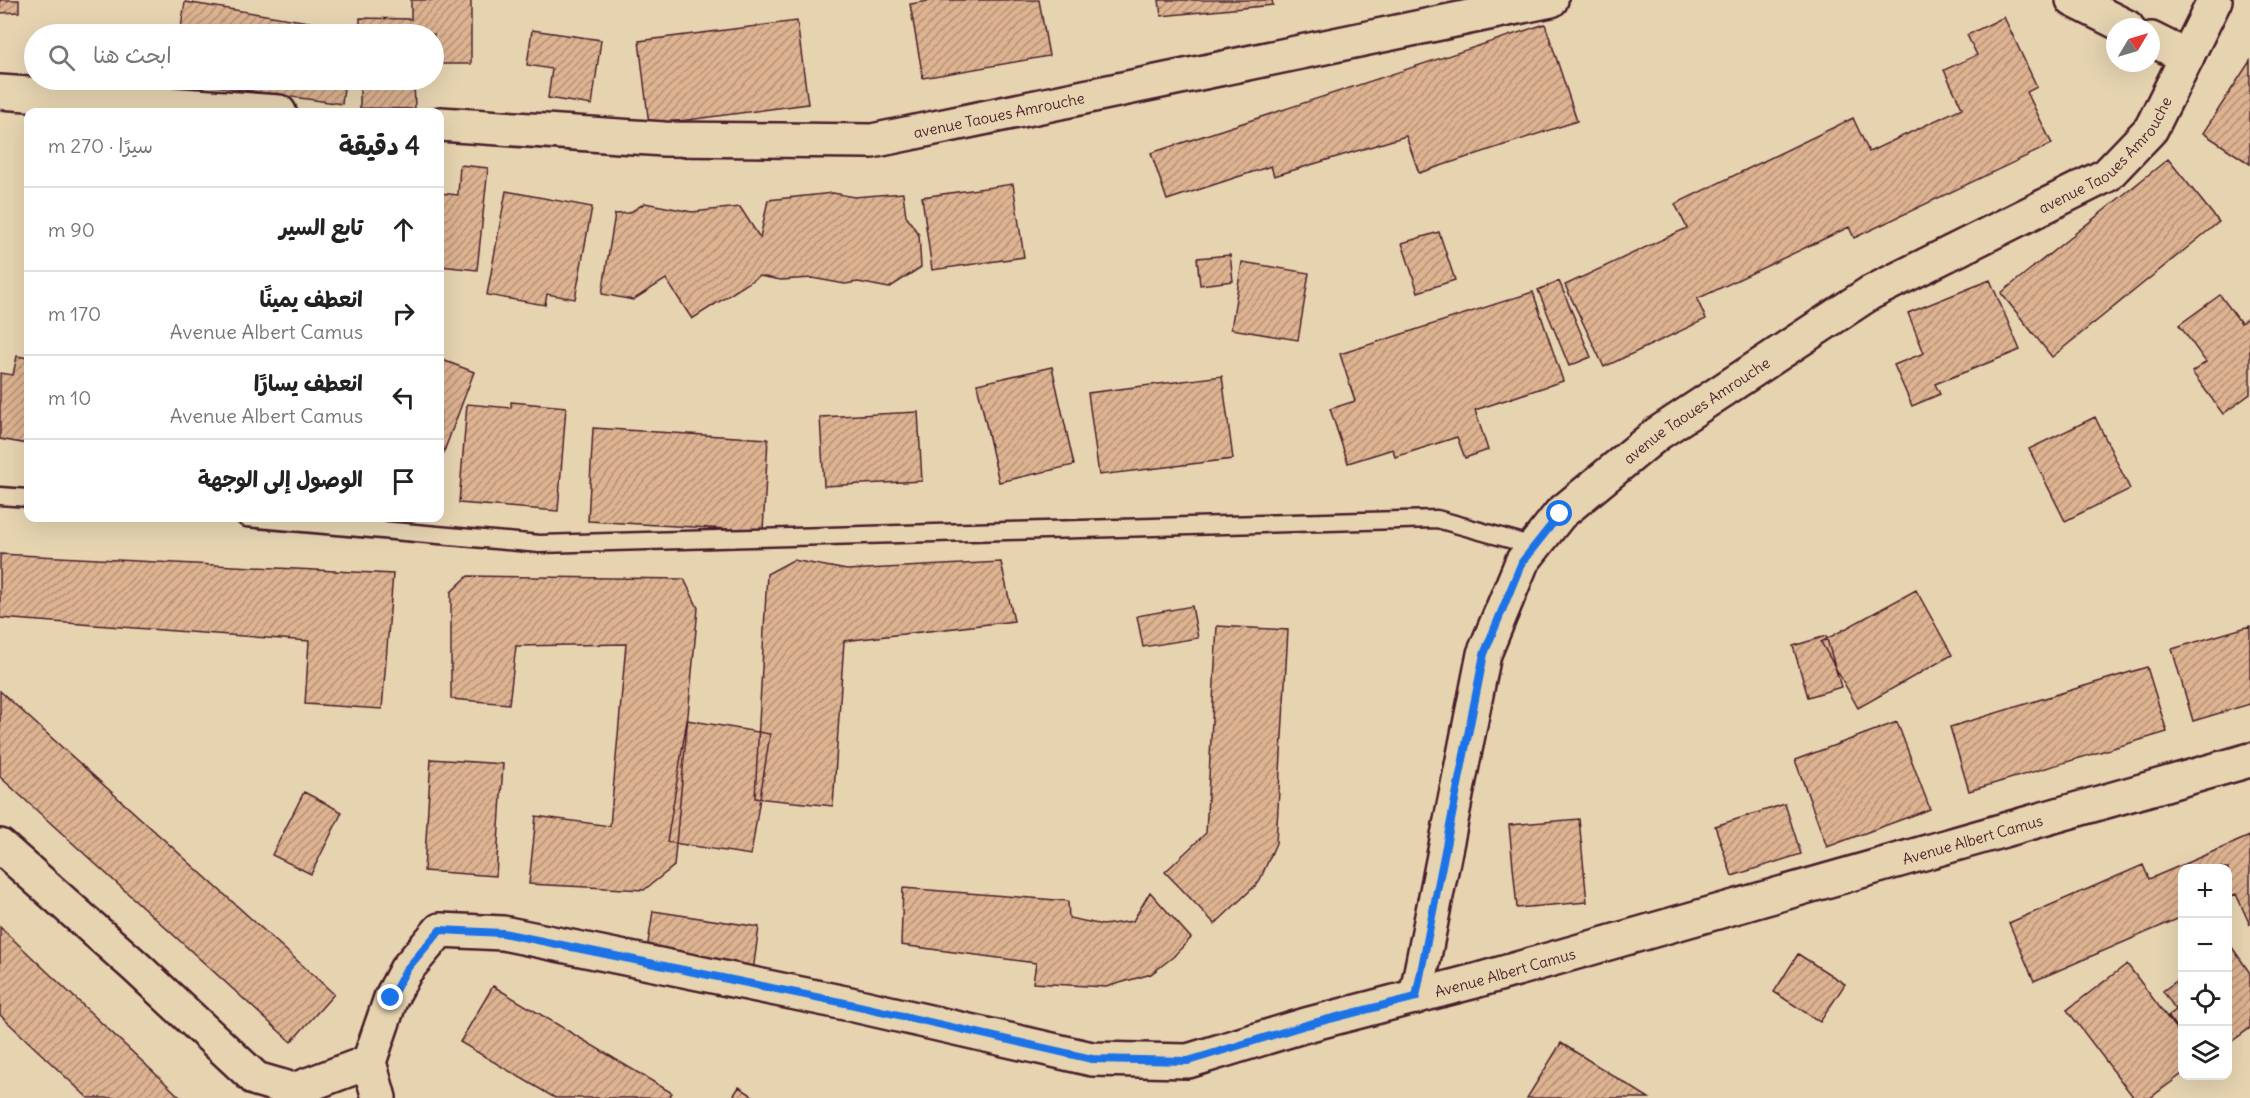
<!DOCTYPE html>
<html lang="ar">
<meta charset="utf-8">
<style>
body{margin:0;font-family:Delius,"Playpen Sans Arabic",sans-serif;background:#f2f2f2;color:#222;direction:rtl}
.controls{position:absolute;right:18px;bottom:18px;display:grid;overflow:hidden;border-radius:12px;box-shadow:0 6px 24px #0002}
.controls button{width:54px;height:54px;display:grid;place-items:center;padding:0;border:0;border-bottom:2px solid #e0e0e0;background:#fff;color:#222;font:30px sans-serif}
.compass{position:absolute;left:2106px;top:18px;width:54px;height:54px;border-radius:50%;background:#fff;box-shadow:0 6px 24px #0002;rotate:52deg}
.stop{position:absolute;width:18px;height:18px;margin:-14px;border:4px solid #1a73e8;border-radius:50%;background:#fff}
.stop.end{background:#1a73e8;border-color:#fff;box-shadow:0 2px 6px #0008}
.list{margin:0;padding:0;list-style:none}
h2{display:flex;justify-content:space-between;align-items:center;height:78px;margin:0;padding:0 24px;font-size:26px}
h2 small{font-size:20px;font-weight:400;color:#767676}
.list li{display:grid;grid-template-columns:39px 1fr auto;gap:18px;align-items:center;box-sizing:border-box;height:84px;padding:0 24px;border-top:2px solid #e0e0e0}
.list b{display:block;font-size:22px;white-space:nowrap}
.list p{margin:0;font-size:20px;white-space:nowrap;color:#767676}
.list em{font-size:20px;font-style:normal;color:#767676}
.icon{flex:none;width:33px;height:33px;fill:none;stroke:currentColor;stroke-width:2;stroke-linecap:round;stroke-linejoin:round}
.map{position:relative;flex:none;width:2250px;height:1098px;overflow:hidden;direction:ltr}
.search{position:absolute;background:#fff;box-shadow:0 6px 24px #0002;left:24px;top:24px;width:420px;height:66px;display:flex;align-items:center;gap:15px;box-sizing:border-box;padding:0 21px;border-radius:33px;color:#767676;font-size:22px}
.panel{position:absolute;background:#fff;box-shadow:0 6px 24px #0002;left:24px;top:108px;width:420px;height:414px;border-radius:12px;direction:rtl}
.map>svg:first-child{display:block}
.building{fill:url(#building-hatch);stroke:#4a1f2b;stroke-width:1.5}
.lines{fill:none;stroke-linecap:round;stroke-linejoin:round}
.service-casing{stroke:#4a1f2b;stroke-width:21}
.minor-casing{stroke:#4a1f2b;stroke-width:38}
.service{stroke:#e6d4b1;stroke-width:16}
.minor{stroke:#e6d4b1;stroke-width:33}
.route{stroke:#1a73e8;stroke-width:8}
.labels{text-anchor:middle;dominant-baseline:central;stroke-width:4.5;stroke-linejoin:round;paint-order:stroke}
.street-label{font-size:15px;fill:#4a1f2b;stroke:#e6d4b1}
</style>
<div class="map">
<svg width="2250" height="1098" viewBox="0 0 2250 1098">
<defs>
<pattern id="building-hatch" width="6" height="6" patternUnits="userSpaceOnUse" patternTransform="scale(1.5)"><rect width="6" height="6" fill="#ddb391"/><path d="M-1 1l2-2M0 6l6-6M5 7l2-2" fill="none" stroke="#b59177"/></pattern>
</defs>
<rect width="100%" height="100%" fill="#e6d4b1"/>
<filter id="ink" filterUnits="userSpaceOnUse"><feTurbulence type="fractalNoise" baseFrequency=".0167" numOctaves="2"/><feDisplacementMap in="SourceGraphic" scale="12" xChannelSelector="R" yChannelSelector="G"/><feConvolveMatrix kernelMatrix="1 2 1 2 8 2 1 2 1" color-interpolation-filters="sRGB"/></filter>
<g filter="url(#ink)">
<path class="building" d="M0,0h19v12l-19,1z
M411,0h60v64h-37v-30h-74v-16l51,1z
M934,0h105l10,56 -126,22 -13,-74z
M1159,0h113l1,5 -112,11z
M185,2l167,27 -1,5h-171z
M2004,17l33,70 -10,5 25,52 -198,94 -5,-11 -152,72 9,20 -102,48 -39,-82 122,-57 -12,-24 178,-86 16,34 93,-44 -18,-38 33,-15 -10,-20z
M797,21l11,83 -159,21 -10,-84z
M1545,24l32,97 -158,52 -13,-37 -132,40 -3,-10 -104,34 -16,-47z
M532,30l69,10 -9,65 -44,-7 4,-29 -25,-4z
M2250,61v103l-47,-31z
M174,80h171l-3,24z
M360,80h54l1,29 -55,-1z
M2168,159l51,63 -167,135 -51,-64z
M460,165l28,3 -11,102 -37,-4v-73l18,2z
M1013,184l11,73 -92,13 -10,-73z
M506,191l86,16 -17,92 -28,-5 -2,11 -58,-10z
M833,193l21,4 49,-4 3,23 13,19 2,32 -32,21 -31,-6 -13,2 -33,-6 -31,2 -22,-4 -67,43 -26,-40 -33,21 -31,-6 13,-80 14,-1 16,-10 47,9 48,-5 20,31 8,-38z
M1439,232l16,48 -37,12 -16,-49z
M1230,255l3,26 -33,4 -3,-27z
M1242,262l67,11 -11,67 -67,-11z
M1990,280l30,70 -85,34 5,10 -28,12 -18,-41 30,-12 -16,-40z
M1559,281l32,76 -22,9 -31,-76z
M1533,292l30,89 -88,29 13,40 -23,8 -8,-21 -62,20 -2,-8 -45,14 -18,-54 25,-8 -15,-47z
M2220,295l21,28 9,-7v78l-27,20 -31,-42 14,-10 -27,-37z
M17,356l11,2v86l-28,-5v-66l13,2z
M440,359l34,13 -34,90z
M1052,367l22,98 -75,17 -22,-98z
M1222,376l11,83 -134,16 -11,-82z
M511,402l55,5 -8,104 -99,-8 8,-99 44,4z
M918,412l4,69 -98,5 -4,-69z
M2095,417l35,72 -65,32 -36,-72z
M593,428l175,11 -5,92 -175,-10z
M0,554l393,20 -11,135 -77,-5 4,-63 -309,-23z
M793,560l54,10 154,-8 13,59 -170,20 -11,165 -78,-8 12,-224z
M468,576l216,3 14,29 -24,258 -30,24 -115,-6 7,-68 74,10 16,-182 -110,2 -7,58 -58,-5v-107z
M1916,590l36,65 -94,53 -37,-66z
M1192,606l6,32 -55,9 -6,-31z
M1217,626l71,4 -12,213 -17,39 -44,42 -50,-52 41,-39z
M2250,626v78l-57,17 -21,-72z
M1826,636l15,51 -33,10 -15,-51z
M2147,667l20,65 -198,59 -19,-64z
M0,691l334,303 -43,48 -291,-265z
M687,720l83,14 -19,121 -84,-13z
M1897,722l33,87 -103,38 -32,-87z
M431,759l72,5 -7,112 -72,-5z
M304,792l38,20 -31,62 -39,-19z
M1785,804l16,50 -69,22 -17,-50z
M1579,819l8,83 -70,6 -8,-83z
M2250,836v89l-14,-31 -8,4v-30h-46v49l-148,64 -25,-58 134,-58 6,14z
M903,888l165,13 1,17 34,7 30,-4 17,-29 41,46 -18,19 -22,17 -45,13 -73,-4 3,-20 -135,-18z
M653,911l106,16 -9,66 -107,-17z
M0,927l181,171h-93l-88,-83z
M2229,943l21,30v55l-22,16z
M1798,954l47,30 -25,38 -46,-30z
M2127,964l55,73v37l-32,24h-16l-67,-88z
M2182,977v59l-14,-20 8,-6 -13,-19z
M493,986l179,107 -3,5h-114l-95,-56z
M1561,1043l88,55h-122z
M739,1087l17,11h-24z"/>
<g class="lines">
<defs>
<path id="service" d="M0,496l28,2
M246,518l294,26 897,-25 97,27"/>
<g id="minor">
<path d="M2073,0l54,27"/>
<path d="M2151,39l36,18"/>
<path d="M0,92l279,20"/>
<path id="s1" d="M440,124l224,15 208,2 679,-141"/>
<path d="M0,846l136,121 120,112 38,11 75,-28"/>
<path id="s2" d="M1416,997l68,-343 38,-92 38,-48 97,-80 213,-141 237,-118 44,-46 64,-129"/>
<path id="s3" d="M379,1098l-10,-36 22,-64 15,-28 34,-40 63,3 347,71 242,55 96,2 118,-36 169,-44 775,-221"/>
</g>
</defs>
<use href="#service" class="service-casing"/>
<use href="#minor" class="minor-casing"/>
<use href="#service" class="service"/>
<use href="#minor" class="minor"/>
</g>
</g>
<g class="lines" filter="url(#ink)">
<path class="route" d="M391,998l15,-28 34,-40 63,3 347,71 242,55 96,2 118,-36 110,-28 68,-343 38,-92 38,-48"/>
</g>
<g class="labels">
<g class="street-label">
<text stroke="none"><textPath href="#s1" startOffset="562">avenue Taoues Amrouche</textPath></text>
<text stroke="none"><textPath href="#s2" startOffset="1168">avenue Taoues Amrouche</textPath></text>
<text stroke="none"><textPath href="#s2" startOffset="682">avenue Taoues Amrouche</textPath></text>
<text stroke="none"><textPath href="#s3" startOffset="1766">Avenue Albert Camus</textPath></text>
<text stroke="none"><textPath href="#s3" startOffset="1280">Avenue Albert Camus</textPath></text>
</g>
</g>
</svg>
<div class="controls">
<button>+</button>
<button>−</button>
<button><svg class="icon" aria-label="locate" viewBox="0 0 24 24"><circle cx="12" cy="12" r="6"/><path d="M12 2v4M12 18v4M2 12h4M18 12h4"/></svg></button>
<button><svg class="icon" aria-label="layers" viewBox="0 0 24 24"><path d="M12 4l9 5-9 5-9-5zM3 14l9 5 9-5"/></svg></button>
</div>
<svg class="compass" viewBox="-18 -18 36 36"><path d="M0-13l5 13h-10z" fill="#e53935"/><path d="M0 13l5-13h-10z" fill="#767676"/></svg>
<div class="stop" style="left:1560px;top:514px"></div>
<div class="stop end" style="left:391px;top:998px"></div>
<div class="search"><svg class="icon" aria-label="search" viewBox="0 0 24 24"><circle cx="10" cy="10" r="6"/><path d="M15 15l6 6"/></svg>ابحث هنا</div>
<section class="panel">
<h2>4 دقيقة<small>سيرًا · 270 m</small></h2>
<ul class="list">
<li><svg class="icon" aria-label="ahead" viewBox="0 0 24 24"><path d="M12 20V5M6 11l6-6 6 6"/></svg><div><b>تابع السير</b></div><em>90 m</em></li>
<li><svg class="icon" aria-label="right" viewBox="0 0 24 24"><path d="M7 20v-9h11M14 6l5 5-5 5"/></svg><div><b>انعطف يمينًا</b><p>Avenue Albert Camus</p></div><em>170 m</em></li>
<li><svg class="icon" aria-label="left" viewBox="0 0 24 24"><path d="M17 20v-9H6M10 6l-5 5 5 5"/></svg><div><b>انعطف يسارًا</b><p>Avenue Albert Camus</p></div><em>10 m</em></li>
<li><svg class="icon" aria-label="arrive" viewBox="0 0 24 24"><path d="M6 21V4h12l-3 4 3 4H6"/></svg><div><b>الوصول إلى الوجهة</b></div></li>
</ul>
</section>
</div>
